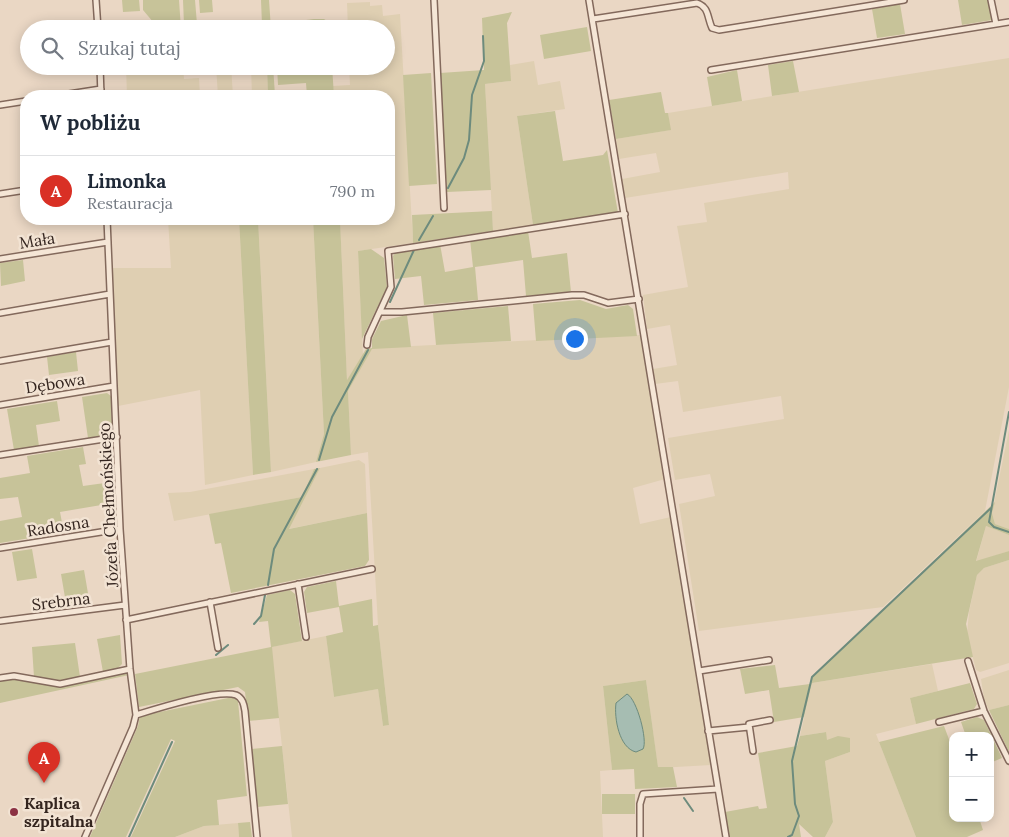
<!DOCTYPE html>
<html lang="pl">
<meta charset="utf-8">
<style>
body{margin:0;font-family:Lora,serif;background:#f6f6f7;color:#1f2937}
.controls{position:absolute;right:15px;bottom:15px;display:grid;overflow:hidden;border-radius:10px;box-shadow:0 2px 12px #0003}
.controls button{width:45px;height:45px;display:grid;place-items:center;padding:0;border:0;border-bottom:1px solid #e0e1e3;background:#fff;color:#1f2937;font:25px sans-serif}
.you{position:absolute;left:574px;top:338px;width:18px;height:18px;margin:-12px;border:4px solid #fff;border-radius:50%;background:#1a73e8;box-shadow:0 0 0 8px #1a73e833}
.badge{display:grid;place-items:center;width:32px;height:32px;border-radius:50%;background:#d93025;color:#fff;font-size:16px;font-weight:700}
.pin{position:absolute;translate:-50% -41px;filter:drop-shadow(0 1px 2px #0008)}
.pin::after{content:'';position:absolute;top:26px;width:18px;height:15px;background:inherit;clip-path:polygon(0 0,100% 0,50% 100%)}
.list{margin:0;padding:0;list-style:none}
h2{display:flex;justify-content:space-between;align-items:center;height:65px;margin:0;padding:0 20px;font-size:21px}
h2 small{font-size:16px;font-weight:400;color:#747a83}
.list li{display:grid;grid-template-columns:32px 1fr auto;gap:15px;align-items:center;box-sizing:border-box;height:70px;padding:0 20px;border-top:1px solid #e0e1e3}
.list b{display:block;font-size:19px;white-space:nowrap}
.list p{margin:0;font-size:16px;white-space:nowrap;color:#747a83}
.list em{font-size:16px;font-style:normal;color:#747a83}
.icon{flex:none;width:28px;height:28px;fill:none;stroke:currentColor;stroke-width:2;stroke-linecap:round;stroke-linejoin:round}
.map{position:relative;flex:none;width:1009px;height:837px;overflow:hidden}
.search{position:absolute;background:#fff;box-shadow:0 2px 12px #0003;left:20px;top:20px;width:375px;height:55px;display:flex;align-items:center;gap:12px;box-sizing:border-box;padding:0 18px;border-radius:28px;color:#747a83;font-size:19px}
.panel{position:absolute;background:#fff;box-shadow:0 2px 12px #0003;left:20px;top:90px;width:375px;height:135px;border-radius:20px}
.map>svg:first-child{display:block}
.farmland{fill:#dfcfb2}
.green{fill:#c7c399}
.water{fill:#a6bdb2;stroke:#6d8b7d}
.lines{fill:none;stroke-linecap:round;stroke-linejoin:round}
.stream{stroke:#6d8b7d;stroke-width:2}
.minor-casing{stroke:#83695c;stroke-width:8}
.minor{stroke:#f5e6d6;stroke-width:5}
.poi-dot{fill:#8c3244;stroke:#f2e3d3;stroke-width:2}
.labels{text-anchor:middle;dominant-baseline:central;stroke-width:5;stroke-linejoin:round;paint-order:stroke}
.street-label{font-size:16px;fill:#34251f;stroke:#f2e3d3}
.poi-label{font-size:16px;font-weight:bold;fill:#34251f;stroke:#f2e3d3;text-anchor:start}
</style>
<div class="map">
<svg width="1009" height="837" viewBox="0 0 1009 837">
<rect width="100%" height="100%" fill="#ead7c4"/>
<path class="farmland" d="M370,2v4l12,-1 1,11 17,-2 13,229 -55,8 5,104 -16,26 -7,-162h49v-123h-55l-1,-10 17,-1 -1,-19h37v-37h-38l-1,-26z
M1009,58v329l-24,124 -102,96 -184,24 -20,-127 36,-8 -5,-22 -35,6 -7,-42 116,-19 -3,-23 -98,16 -5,-31 -23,3 -2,-15 24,-4 -7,-40 -23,4 -4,-34 45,-8 -11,-61 30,-4 -3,-19 85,-14 -1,-17 -163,26 -3,-19 38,-7 -4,-19 -37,6 -3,-20 54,-9 -2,-17z
M534,61l4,24 22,-4 5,28 -48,7 16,109 -40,6 -8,-147 25,-3v-16z
M126,66h57l1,13 15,-1 1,18h-73z
M216,66h15l2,30h-15z
M251,66h16l1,30h-16z
M168,219h71l14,256 -48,10 -5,-95 -82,16 -6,-138h59z
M258,219h55l11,215 -8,28 -45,10z
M641,335l24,144 -32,9 7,36 31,-7 40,248 -53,3 -12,-88 -43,6 9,84 -12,1 3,66h-311l-21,-190 55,-11 8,61 44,-8 5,37 6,-1 -11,-100 -10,-173 -17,3 -3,-64 24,-43z
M1009,430v99l-14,-5 -3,-11z
M359,460l6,4 2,49 -79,16 32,-61z
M314,469l-12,28 -128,24 -6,-28 22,-1z
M986,526l23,9v16l-33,11z
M1009,560v103l-29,9 -4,-2 -9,-36 2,-22 8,-37 7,-7z
M932,664l6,27 -28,7 6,26 -40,10 40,103h-91l8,-15 -8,-61 25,-9 -23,-11 -2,-9 -25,4 12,-53z
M1009,670v35l-20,5 -5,-11 -3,-20z
M238,823l1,14h-64l29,-11z"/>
<path class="green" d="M122,0h17l1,11 -17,1z
M143,0h36l2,29h-22l-16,-19z
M183,0h12l2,24 -13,1z
M199,0h13l1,12 -13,1z
M261,0h8l2,29h-6l-3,-4z
M958,0h30l4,20 -30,5z
M900,4l5,30 -28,4 -5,-29z
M512,12l-5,11 4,58 -26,3 6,106 -44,2 -7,-119 44,-3 -2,-52z
M314,19h10l6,4v6h-55v-5z
M587,27l4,24 -47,8 -4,-24z
M793,61l6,31 -27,4 -4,-31z
M267,66h6l2,29 -7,1z
M277,66h55l2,30h-27l-1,-13 -28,2z
M737,70l5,31 -30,5 -5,-29z
M431,73l6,111 -28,2 -6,-111z
M661,92l4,21h3l3,17 -55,9 -7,-39z
M555,111l8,50 40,-6 4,-5 11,63 -85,12 -16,-109z
M492,211l1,20 -80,12 -1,-28z
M239,219h19l13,253 -18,3z
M313,219h27l7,161 19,-31 6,-1v-9l9,-18 26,-6 4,32 -39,2 -24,42 3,64 -35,7 8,-28z
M528,231l4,27 35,-5 4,39 -45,4 -3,-36 -48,7 3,33 -54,5 -3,-29 -26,3 -2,-23 5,-6 42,-6 5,28 28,-5 -3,-28z
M371,249l13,9 3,29 -25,52 -4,-88z
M23,260l2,21 -24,5 -1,-23z
M580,300l26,9 22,-4 5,4 4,27 -101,5 -3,-37z
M508,306l3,35 -75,4 -3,-32z
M76,352l2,19 -29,4 -2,-18z
M107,393l4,3 1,34 -3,5 -21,3 -6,-41z
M57,401l3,20 -24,4 3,21 -25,4 -7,-41z
M83,447l3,17 -7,1 4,21 29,-4 1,21 -53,9 3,16 4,4 -67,11v-22l22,-4 -4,-20 -18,2v-21l30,-5 -3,-17z
M320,468l-31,61 78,-16 2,47 -4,6 -134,27 -10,-50 -6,1 -6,-30 93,-17 12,-28z
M995,502l-3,11 3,11 14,5v6l-23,-9 -10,35 33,-10v9l-25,8 -7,7 -11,49 7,33 -161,26 -8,34 -30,5 -5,-32 -24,4 -5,-25 35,-4 4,23 31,-4 2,-7z
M32,549l5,29 -20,3 -5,-29z
M84,570l6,35 -23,4 -6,-35z
M336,581l3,25 33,-7 1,27 5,-1 11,100 -6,1 -5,-37 -44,8 -8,-61 17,-4 -4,-25 -32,6 -3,-21 3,-5z
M290,590l5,4 7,47 -30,6 7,71 -31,3 -3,-29 -7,-5 -99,20 -4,-33 136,-27 -3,-26 -9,1 8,-27z
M120,635l2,29 -5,5 -14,3 -6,-33z
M75,643l5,34 -24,4 -22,-4 -2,-30z
M123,673l6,2 -129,28v-23l11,-1 48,7z
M646,680l12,87h15l4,20 -42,2 -1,-20 -22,1 -9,-84z
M970,683l7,21 -3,5 -58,15 -6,-26z
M233,697l5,4 9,95 -30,4 2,25 -15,1 -29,11h-44l44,-96 -4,-2 -45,98h-36l48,-111 2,-10z
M1009,705v47l-20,-42z
M977,717l7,3 18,38 -12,5v-27h-24l-5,-14z
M944,726l9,24v68h26l4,12 -16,7h-51l-37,-95z
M826,732l1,8 11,-4 12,2v14l-25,9 8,61 -8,15h-12l-14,-13 2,13h-72l-4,-25 33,-6 1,3 8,-1 -9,-55 39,-7 3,-10z
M282,746l6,58 -31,3 -5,-58z
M602,794h33v20h-33z
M250,822l2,15h-13l-1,-14z"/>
<path class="water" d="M627,694c10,5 21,47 16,55l-7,3c-17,-4 -22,-34 -20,-49z"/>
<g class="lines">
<path class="stream" d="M448,188l16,-30 5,-18 3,-45 12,-34 -1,-25
M419,240l14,-24
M390,302l24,-52
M1009,412l-20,110 5,5 15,5
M319,460l13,-43 36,-67
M268,585l6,-36 43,-80
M254,624l7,-8 4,-21
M216,655l12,-10
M684,798l9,13
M129,837l43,-95
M788,837l4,-2 7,-19 -4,-12 -3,-43 20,-84 179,-169"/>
<defs>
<path id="minor" d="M96,0l2,29
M434,0l10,208
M589,0l137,837
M991,0l5,24
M593,19l104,-16c12,4 10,14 15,25l7,2 185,-30
M100,66l1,30
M711,70l298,-48
M56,96l45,-7
M0,105l26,-4
M0,194l26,-4
M0,259l108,-17
M380,312h22l170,-17h12l24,8 31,-4
M0,313l110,-19
M367,345l1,-8 23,-50 -3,-36 237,-37
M0,361l112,-19
M0,405l114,-19
M0,455l117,-18
M0,548l120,-19
M298,584l8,53
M210,602l8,46
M126,620l246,-51
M0,621l125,-16
M968,661l16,50 25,50
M699,671l70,-11
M0,678l14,-2 46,8 70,-15
M136,715c19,-6 83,-26 100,-20 7,3 8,10 9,16l12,126
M939,722l45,-11
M708,731l41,-4
M753,751l-4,-27 21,-4
M85,837l48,-110 3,-12 -6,-46 -10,-140 -13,-310
M640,837v-33l3,-10 75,-5"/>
</defs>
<use href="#minor" class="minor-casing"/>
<use href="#minor" class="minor"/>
</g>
<circle class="poi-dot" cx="14" cy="812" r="5"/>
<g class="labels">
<g class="street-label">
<text transform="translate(37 240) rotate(-9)">Mała</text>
<text transform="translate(55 383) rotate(-9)">Dębowa</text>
<text transform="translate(108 505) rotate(-93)">Józefa Chełmońskiego</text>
<text transform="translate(58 526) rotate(-9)">Radosna</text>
<text transform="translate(61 601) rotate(-7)">Srebrna</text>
</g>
<g class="poi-label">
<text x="24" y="803">Kaplica<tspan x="24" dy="18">szpitalna</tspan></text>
</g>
</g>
</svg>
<div class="controls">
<button>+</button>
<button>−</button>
</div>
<div class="you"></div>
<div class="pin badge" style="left:44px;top:783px">A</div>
<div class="search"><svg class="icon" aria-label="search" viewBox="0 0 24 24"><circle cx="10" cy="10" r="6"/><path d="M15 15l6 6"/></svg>Szukaj tutaj</div>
<section class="panel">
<h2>W pobliżu<small></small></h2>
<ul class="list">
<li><span class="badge">A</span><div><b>Limonka</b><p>Restauracja</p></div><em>790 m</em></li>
</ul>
</section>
</div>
